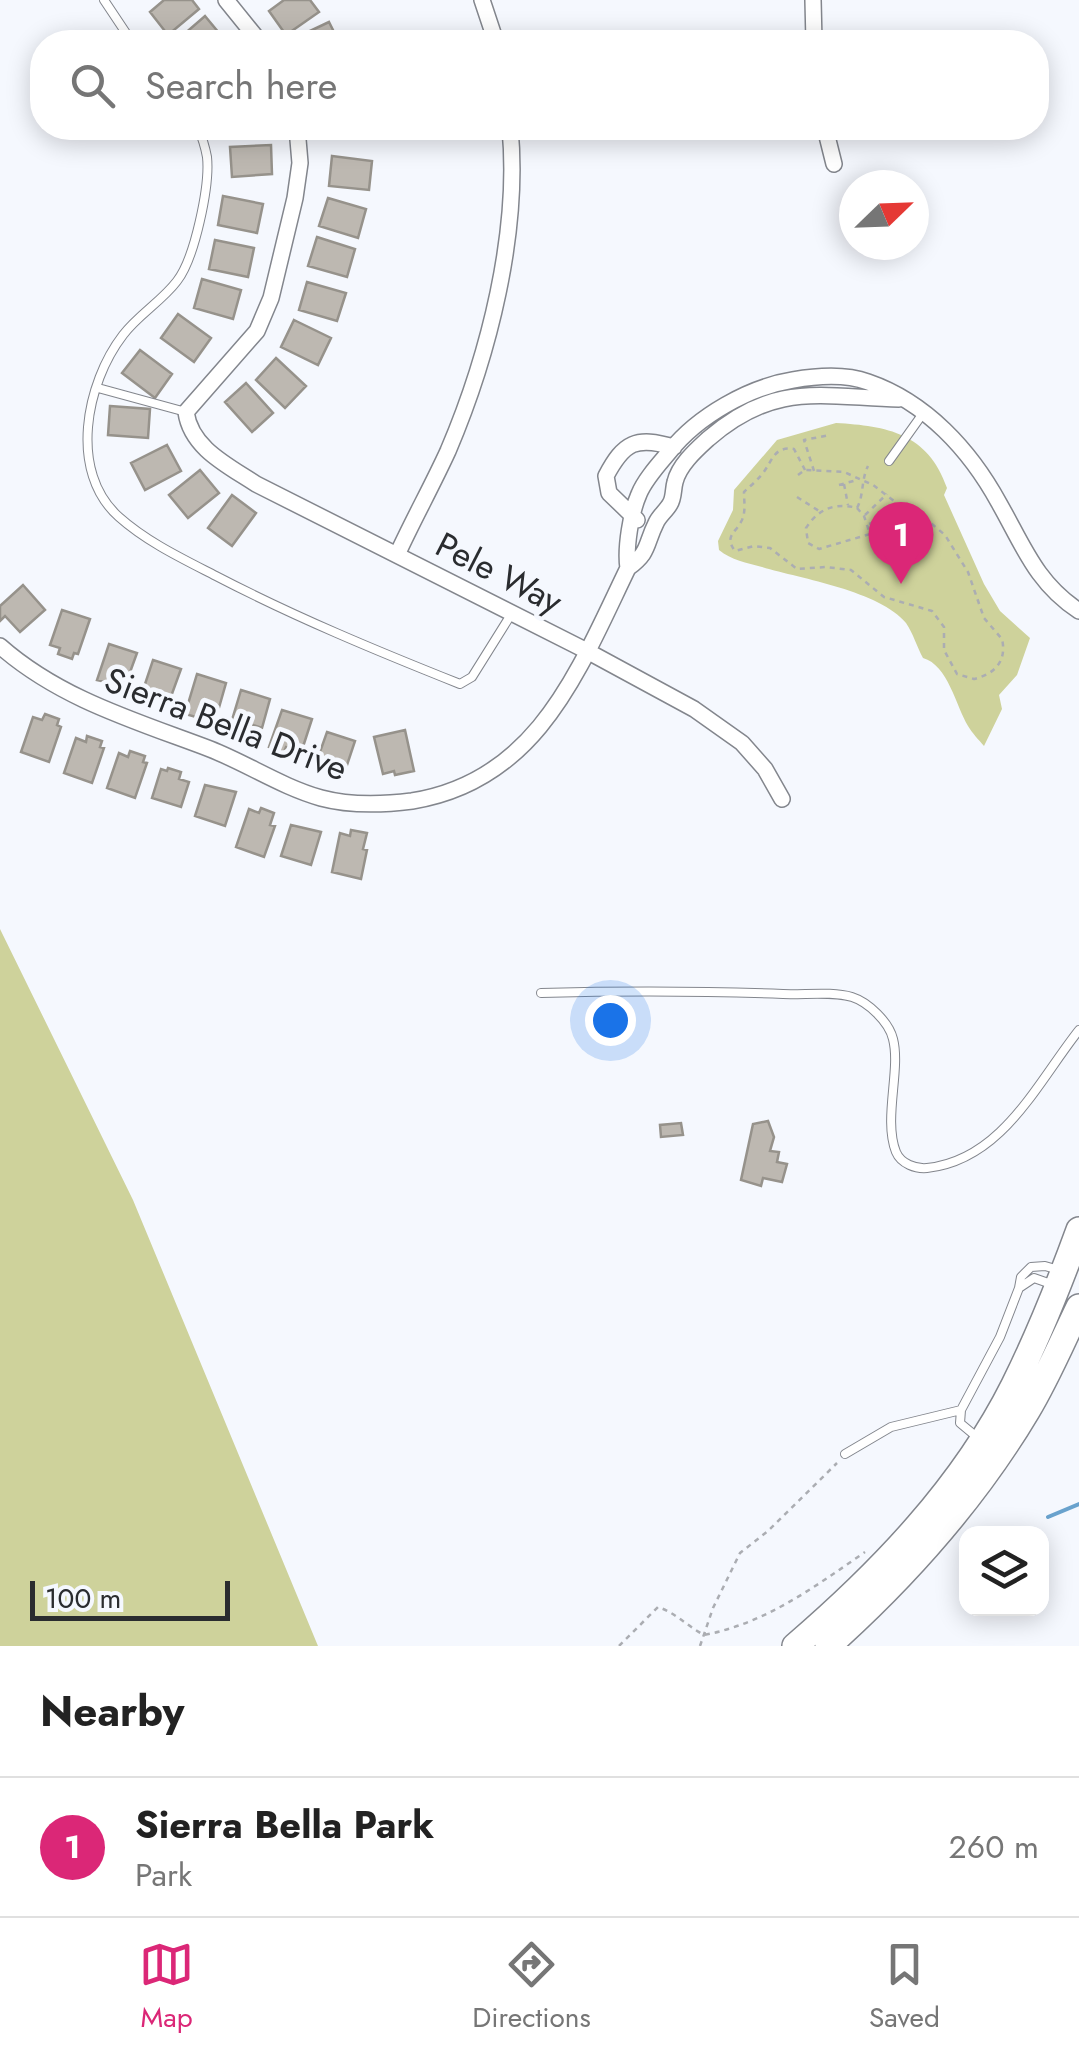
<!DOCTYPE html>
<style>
body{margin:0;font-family:Jost,sans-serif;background:#f2f2f2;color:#222}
.controls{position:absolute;right:30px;bottom:30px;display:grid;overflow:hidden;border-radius:20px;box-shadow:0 5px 25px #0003}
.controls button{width:90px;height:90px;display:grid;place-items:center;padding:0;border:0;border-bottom:2px solid #e0e0e0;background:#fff;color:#222;font:50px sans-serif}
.compass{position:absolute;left:839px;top:170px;width:90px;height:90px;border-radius:50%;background:#fff;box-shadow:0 5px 25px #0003;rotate:67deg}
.scale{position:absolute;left:30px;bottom:25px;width:200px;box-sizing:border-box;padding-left:10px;border:5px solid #2a2c2f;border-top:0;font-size:28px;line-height:35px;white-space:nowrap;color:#2a2c2f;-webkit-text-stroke:8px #f5f8fe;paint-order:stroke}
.you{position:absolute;left:610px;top:1020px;width:35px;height:35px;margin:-25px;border:8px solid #fff;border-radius:50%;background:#1a73e8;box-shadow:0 0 0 15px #1a73e833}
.badge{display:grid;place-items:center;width:65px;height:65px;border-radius:50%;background:#db2777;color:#fff;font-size:32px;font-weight:700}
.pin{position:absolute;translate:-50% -82px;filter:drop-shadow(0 2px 5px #0008)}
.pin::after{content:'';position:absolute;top:52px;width:35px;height:30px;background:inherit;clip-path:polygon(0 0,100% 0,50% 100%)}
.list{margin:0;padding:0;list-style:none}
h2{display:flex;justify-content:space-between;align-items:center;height:130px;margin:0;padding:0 40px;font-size:42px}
h2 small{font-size:32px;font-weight:400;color:#767676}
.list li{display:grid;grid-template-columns:65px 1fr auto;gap:30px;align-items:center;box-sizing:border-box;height:140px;padding:0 40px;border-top:2px solid #e0e0e0}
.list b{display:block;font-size:38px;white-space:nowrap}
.list p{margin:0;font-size:32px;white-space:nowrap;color:#767676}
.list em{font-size:32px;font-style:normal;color:#767676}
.icon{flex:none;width:55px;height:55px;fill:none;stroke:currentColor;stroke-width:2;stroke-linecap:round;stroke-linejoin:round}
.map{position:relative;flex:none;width:1079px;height:1646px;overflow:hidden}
.search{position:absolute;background:#fff;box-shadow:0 5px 25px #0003;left:30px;right:30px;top:30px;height:110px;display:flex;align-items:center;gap:25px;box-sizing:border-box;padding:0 35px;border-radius:40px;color:#767676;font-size:38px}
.sheet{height:270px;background:#fff}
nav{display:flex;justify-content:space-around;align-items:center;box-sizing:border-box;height:140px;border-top:2px solid #e0e0e0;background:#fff;font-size:28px;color:#767676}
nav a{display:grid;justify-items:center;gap:5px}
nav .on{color:#db2777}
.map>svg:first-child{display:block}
.green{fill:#ced29b}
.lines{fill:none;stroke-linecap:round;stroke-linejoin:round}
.stream{stroke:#69a2cd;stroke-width:4}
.building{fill:#bdb8b1;stroke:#96928b;stroke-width:2.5}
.service-casing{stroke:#83868d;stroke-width:10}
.minor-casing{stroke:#83868d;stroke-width:18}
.primary-casing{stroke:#83868d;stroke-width:28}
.path{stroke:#abadb2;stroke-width:2.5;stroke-dasharray:5 5;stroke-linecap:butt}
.service{stroke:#fff;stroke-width:8}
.minor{stroke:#fff;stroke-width:15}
.primary{stroke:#fff;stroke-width:25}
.labels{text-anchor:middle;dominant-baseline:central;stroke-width:9;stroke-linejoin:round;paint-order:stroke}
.street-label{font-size:35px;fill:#2a2c2f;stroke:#f5f8fe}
</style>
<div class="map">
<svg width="1079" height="1646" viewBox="0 0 1079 1646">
<rect width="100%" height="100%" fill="#f5f8fe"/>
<path class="green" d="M836,423c51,3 92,10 111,65l-3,7 40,89 16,27 30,27 -13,37 -18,20 3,14 -18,37c-5,-6 -12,-13 -16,-20 -12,-20 -20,-61 -45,-68 -6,-11 -10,-25 -17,-35 -26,-32 -104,-44 -144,-56 -15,-4 -31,-7 -43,-17l-1,-9 15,-31 1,-20 43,-50z
M0,929l133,271 185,446h-318z"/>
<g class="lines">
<path class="stream" d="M1048,1517l31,-13"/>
</g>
<path class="building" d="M164,0h28l7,9 -31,26 -18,-23z
M284,0h26l9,12 -33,23 -17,-24z
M205,16l19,23 -4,3h-45z
M329,22l10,20h-45l-1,-3z
M327,128h41l1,2 -40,8z
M271,145l1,29 -40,3 -2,-30z
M332,156l40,5 -3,29 -40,-4z
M223,196l40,8 -6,29 -39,-8z
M328,198l38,11 -8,29 -39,-12z
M317,237l38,12 -8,28 -39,-11z
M215,240l39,8 -6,29 -39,-8z
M202,279l39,11 -8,29 -39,-11z
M307,282l39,11 -9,28 -38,-11z
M178,314l33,24 -17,24 -33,-24z
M294,320l37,18 -13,27 -37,-18z
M140,350l32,24 -17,24 -33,-25z
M276,358l30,28 -21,22 -29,-28z
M246,383l27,30 -21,19 -27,-30z
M110,406l40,3 -2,29 -40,-3z
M167,445l14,26 -36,19 -14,-27z
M200,470l19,23 -31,25 -19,-23z
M232,495l24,18 -24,33 -24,-18z
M900,523l5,12 -25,10 -5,-11z
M23,585l22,25 -25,22 -15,-16 -5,5v-15z
M62,610l28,9 -12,35 -4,-1 -2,6 -14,-5 2,-6 -10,-3z
M109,644l28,9 -12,33 -28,-6z
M153,660l28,9 -12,33 -28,-6z
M197,674l29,9 -8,28 -12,-3 -3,11 -18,-5z
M241,690l29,9 -8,29 -12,-4 -3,12 -18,-6z
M282,710l30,9 -11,34 -15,-6 -2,5 -15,-5z
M45,714l14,5 -2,6 4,2 -12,35 -28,-10 12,-35 9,3z
M405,730l9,41 -19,4 -1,-4 -11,3 -9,-37z
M327,732l28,9 -10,30 -30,-5z
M87,736l15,5 -2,6 4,1 -12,35 -28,-10 12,-35 10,4z
M130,751l15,5 -2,6 4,1 -12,35 -28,-10 12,-35 9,4z
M168,768l13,4 -2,7 10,3 -8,25 -29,-9 9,-29 6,2z
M205,785l31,7 -11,34 -30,-10z
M261,808l13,5 -4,12 5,1 -11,31 -28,-10 13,-38 10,4z
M291,825l30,7 -10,33 -30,-9z
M351,830l16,3 -4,16 4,1 -6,29 -29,-7 8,-39 10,3z
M768,1121l6,16 -4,14 9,1 -2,10 10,2 -5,18 -19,-4 -2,8 -20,-6 12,-56z
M681,1123l2,12 -22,2 -1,-12z"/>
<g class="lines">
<defs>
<path id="service" d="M104,0l28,42
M198,128c4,9 7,18 9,29 3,28 -12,101 -30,124 -15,20 -39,34 -54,54 -37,48 -55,137 -4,182 28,25 64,42 97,59 79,41 161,75 244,108l12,-7 40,-64
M98,388l88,24
M889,461l35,-49
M541,993c81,-2 161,-2 242,1 21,1 49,-3 69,3 16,5 37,25 41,42 8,31 -10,80 3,113 5,12 20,17 31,16 75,-8 110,-85 152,-138
M1054,1285l-20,-7 -15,10 2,-11 10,-10 14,-1 14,4
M961,1410l39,-73 19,-49
M845,1454l46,-27 70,-17 -1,13 18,15"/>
<path id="minor" d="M226,0l34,42
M482,0l14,42
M813,0l1,42
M297,128l3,35 -5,35 -24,100 -14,33 -71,81c5,36 41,53 70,72l331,167 107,58 48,34 23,26 17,30
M825,128l9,36
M637,520l-28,-27 -3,-17c18,-34 30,-40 68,-29
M397,555c16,-35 35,-69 51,-104 41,-96 72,-219 62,-323
M628,568c-3,-20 3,-56 11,-74 6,-15 21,-31 31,-43 28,-35 79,-64 123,-71 23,-4 53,-6 75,2 58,20 102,68 131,121 24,42 37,80 80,108
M0,646c60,53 136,75 210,103 38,15 72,38 111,49 30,8 60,7 91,3 126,-20 167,-132 216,-233 22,-16 17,-23 28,-45 3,-7 10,-12 14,-19 4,-6 3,-15 5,-22 4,-17 21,-32 33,-43 67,-58 112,-42 191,-40"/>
<path id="primary" d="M795,1646c86,-74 168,-159 219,-261 25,-50 46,-103 65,-155
M828,1646c77,-69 146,-146 199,-235 20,-33 35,-69 52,-104"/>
</defs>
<use href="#service" class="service-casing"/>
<use href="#minor" class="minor-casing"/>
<use href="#primary" class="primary-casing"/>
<path class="path" d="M814,471l-10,-31 26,-5
M798,475l7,-5 39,2 29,13 41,31 18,8 13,11 23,37 16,46 18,21c5,22 -7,35 -28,40l-17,-5 -13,-24v-23l-12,-16 -48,-14 -33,-27 -25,-3 -29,2 -27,-21 -16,-2 -19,5c-11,-15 0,-17 7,-31 4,-9 2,-19 2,-28 6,-6 13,-11 19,-19 10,-13 11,-27 31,-24l11,21
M844,484l4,21
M839,485l18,-5
M797,497l22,14
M857,508l7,8 6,18 -51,15 -11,-6 -2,-15c12,-19 29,-26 51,-20 7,-13 4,-28 11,-42
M865,515l22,-21
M883,519l4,10
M869,524l38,-14
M903,529l10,-12
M619,1646l39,-39c18,6 29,19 46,28 62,-12 109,-47 161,-83
M700,1646l13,-38 27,-55 28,-22 69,-68"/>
<use href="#service" class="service"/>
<use href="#minor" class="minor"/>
<use href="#primary" class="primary"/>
</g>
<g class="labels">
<g class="street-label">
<text transform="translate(499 573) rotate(27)">Pele Way</text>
<text transform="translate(226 724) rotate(21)">Sierra Bella Drive</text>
</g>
</g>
</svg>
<div class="controls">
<button><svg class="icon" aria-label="layers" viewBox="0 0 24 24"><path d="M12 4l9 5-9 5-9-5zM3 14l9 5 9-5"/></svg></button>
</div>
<svg class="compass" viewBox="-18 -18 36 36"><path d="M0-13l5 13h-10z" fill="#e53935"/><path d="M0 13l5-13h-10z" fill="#767676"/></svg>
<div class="scale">100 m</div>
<div class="you"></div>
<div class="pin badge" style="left:901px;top:584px">1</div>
<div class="search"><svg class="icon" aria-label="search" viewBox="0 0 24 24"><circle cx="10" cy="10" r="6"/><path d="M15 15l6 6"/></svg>Search here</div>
</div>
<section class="sheet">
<h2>Nearby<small></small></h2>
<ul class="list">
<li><span class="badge">1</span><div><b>Sierra Bella Park</b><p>Park</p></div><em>260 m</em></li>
</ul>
</section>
<nav>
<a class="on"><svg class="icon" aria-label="map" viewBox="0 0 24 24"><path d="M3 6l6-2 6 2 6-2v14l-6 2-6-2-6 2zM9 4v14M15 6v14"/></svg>Map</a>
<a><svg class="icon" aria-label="directions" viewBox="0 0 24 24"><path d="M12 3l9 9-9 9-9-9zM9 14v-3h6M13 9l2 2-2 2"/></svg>Directions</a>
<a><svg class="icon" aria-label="saved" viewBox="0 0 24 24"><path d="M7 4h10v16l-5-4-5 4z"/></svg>Saved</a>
</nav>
